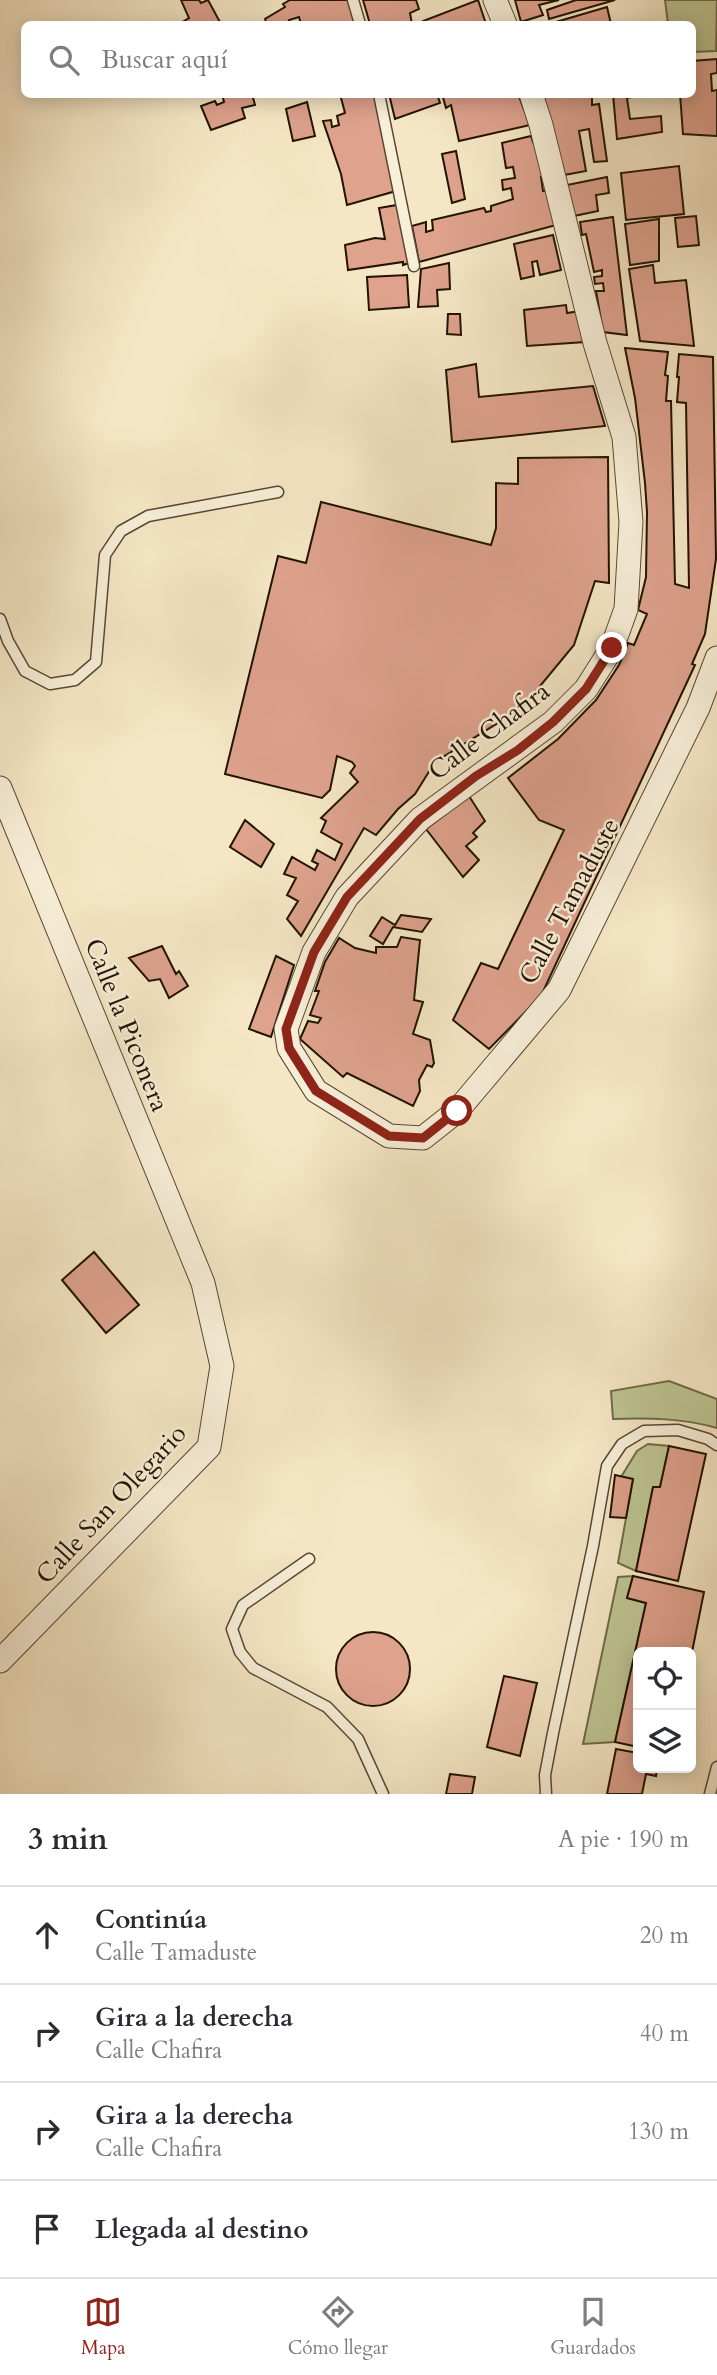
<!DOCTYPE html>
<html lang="es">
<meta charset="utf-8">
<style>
body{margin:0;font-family:Cardo,serif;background:#f2f2f3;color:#2b2b33}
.controls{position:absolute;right:21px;bottom:21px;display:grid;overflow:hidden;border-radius:10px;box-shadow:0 4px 18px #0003}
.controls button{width:63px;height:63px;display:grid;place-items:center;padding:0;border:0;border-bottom:2px solid #e1e1e2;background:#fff;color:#2b2b33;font:35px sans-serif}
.stop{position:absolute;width:21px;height:21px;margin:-16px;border:5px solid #8f2418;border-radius:50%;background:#fff}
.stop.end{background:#8f2418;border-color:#fff;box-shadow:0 2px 7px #0008}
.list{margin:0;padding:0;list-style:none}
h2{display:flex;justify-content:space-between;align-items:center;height:91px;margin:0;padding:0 28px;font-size:30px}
h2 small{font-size:23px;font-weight:400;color:#7c7c81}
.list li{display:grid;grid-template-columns:46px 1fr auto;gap:21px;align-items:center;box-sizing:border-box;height:98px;padding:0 28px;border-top:2px solid #e1e1e2}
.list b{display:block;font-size:26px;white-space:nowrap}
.list p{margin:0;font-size:23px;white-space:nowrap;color:#7c7c81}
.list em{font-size:23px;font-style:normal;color:#7c7c81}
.icon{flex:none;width:38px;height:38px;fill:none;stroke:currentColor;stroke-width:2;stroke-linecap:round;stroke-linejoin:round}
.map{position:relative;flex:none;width:717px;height:1794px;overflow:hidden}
.search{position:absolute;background:#fff;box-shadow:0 4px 18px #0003;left:21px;right:21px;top:21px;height:77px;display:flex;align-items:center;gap:18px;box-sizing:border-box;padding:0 24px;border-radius:10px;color:#7c7c81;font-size:26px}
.sheet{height:483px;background:#fff}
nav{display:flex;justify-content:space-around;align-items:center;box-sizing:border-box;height:98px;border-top:2px solid #e1e1e2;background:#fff;font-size:19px;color:#7c7c81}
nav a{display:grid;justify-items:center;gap:4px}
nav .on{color:#8f2418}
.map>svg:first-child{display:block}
.green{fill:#bec593;stroke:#706c4a;stroke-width:2}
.building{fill:#dea28d;stroke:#221302;stroke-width:2}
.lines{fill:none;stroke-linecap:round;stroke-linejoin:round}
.service-casing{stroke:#574833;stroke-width:13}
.minor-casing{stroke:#574833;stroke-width:25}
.service{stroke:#f8efd9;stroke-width:10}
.minor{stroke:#f8efd9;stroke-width:23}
.route{stroke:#8f2418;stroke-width:9}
.labels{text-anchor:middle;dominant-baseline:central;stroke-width:5;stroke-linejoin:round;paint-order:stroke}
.street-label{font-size:26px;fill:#221302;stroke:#f8efd9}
</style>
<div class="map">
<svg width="717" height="1794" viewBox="0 0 717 1794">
<rect width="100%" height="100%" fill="#f5e7c5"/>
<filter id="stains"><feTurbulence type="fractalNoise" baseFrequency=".00286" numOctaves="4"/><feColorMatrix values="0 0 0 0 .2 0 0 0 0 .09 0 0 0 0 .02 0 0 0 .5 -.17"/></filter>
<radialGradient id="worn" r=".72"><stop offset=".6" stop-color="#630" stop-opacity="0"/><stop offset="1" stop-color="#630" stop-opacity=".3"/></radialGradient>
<path class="green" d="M665,0h52l-1,51 -23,1 -1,-28h-24z
M669,1381l48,18v29c-35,-10 -68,-10 -104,-9l-2,-28z
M648,1444l21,2 -9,41h-7l-17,84 -18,-8 15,-84 -12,-2 16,-26z
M633,1576l-6,22 19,5 -31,139 -32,2 35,-167z"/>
<path class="building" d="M181,0h18l2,3 7,-3 13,24h-42l10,-6z
M290,0h59l7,23 -55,1 -2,-7 -10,3 2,4h-24l-2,-5 20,-12 -2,-3z
M363,0h53l3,9 -9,4 2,11h-42z
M478,0l8,24h-62l-1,-3z
M515,0h44l-20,5 4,10 -22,7z
M615,0l-66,19 -2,-9 29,-10z
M607,7l4,17h-62z
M717,59v14l-6,1 1,17 5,-1v46l-34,-2 -3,-40h12v-33z
M222,94h30l3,11 -13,3 3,10 -34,12 -10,-24 14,-5 2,4 7,-3z
M340,94h34l22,97 -49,14 -6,-31 -18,-53 8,-1 1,7 7,-2 -2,-9 8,-3z
M389,94h48l3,9 -45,16z
M442,94h76l12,31 -71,16 -8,-36 -5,3z
M543,94h49v11l7,-1 8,57 -13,1 -5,-33 -10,2 7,40 -22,4z
M613,94h32l-18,4 3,21 31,-3 1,16 -45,7z
M307,102l8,34 -22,5 -7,-32z
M531,136l2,6 5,-1 9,34 -6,2 2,14h4l9,34 -137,37 -7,-36 14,-4v10l7,-2 -1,-10 52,-12 2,4 5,-1v-5l22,-7 -2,-11 -8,2 -1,-10 13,-2 -2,-11 -7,1 -4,-25z
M456,151l9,48 -13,4 -10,-49z
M679,166l5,48 -58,6 -5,-47z
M607,177l2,16 -13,2 2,16 -24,5 -7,-31z
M397,205l12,58 -6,2v-3l-55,8 -3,-25 30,-7 10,1 -6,-31z
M696,216l3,29 -21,2 -3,-29z
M613,217l14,118 -24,-3 -7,-41h8l-1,-8 -8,1 -1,-7 8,-1v-6l-8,2 -8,-38 -4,1 -2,-13z
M659,219v42l-29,4 -5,-41z
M553,235l8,35 -21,5 -3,-14 -5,1 2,14 -13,3 -7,-35z
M449,263l1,26 -13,1 1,16 -20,1 3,-38z
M653,265l2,18 31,-3 8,66 -54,-5 -11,-72z
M407,275l2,32 -40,3 -2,-33z
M566,305l1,8 13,-2 5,31 -58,4 -3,-36z
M448,314h12l1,21 -14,-1z
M625,348l43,4 -3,23 3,1 -2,25h5l4,183 14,4 -3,-185 -9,-1 2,-25h-2l2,-23 34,3 3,202 -11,75 -13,30 3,1 -154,331 -52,53 -36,-29 28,-57 17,6 66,-139 -25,-10 -31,-42 50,-39 38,-39 23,-35 9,-22 6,2 13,-31 -9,-4 8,-33 1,-65 -2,-29 -10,-85z
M476,364l3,33 114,-11 12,40 -153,16 -6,-72z
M608,457l1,126 -14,-2 -21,64 -52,63 -87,54 -20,32 -17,15 -22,26 -12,-7 -63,108 -14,-17 11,-18 -11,-6 9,-17 -12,-4 8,-17 23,13 3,-6 -6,-3 5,-11 18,10 7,-16 -21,-12 5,-11 -5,-3 37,-36 -8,-9 5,-7 -3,-4 -15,-6 -7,34 -8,8 -97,-24 53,-218 28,7 15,-61 170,43 5,-17v-45l22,1v-26z
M469,796l16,25 -12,12 4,4 -11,9 13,14 -16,17 -37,-48z
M245,820l29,24 -13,23 -31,-20z
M401,915l30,4 -9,13 -29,-5 -10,17 -13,-8 12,-19 13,8z
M401,937l19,3 -6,60 9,2 -10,32 17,6 4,23 -2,4 -5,-2 -8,15 1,11 -7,15 -66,-33 -4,4 -43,-38 8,-18 10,2 3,-5 -11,-3 9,-24h-4l10,-29 14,-24 16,10 21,5v-6h21z
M162,946l14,28 3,-3 9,15 -19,12 -9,-19 -11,2 -20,-23z
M276,956l18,9 -23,72 -22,-8z
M94,1252l45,53 -33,28 -44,-53z
M669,1446l37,8 -28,127 -42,-10 17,-84h7z
M615,1475l18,4 -7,39 -16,-1z
M633,1576l71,16 -13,65v-5h-53v95l-23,-5 31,-139 -19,-5z
M336 1669a37 37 0 1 1 74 0a37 37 0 1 1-74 0Z
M504,1676l33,7 -17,73 -33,-9z
M616,1749l22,4v15h19l-1,8 -10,-2 -4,20h-35z
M450,1774l25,3 -3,17h-26z"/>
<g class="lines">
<defs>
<path id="service" d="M353,0l7,24
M379,94l35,172
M0,619l8,22 17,30 25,13 25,-4 21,-18 9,-107 16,-24 27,-15 130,-24
M309,1559l-66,46 -11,24 8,23 13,16 74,39 31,32 25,55
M546,1794l-1,-19 8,-42 40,-187 14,-80 15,-22 22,-13 34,-1 30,9 9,6
M710,1794l7,-27"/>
<path id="minor" d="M495,0l10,24
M531,94l10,31 54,218 29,94 7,85 -5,87 -14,39 -26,41 -33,33 -133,97 -73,78 -33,55 -28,77 3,19 27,43 73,45 34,2 34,-27 102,-121 139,-282 19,-50
M0,788l203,495 19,83 -13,81 -209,214"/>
</defs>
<use href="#service" class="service-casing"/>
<use href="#minor" class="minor-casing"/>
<use href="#service" class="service"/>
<use href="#minor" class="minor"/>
</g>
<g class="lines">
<path class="route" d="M457,1111l-34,27 -34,-2 -73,-45 -27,-43 -3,-19 28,-77 33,-55 73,-78 56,-43 42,-26 35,-28 33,-33 26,-41"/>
</g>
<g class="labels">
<g class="street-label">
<text transform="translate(489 731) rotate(-37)">Calle Chafira</text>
<text transform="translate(569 901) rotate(-62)">Calle Tamaduste</text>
<text transform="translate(127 1025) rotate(68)">Calle la Piconera</text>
<text transform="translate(111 1504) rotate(-47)">Calle San Olegario</text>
</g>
</g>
<rect width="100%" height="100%" filter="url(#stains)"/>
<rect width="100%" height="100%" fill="url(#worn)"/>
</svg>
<div class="controls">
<button><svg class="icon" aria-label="locate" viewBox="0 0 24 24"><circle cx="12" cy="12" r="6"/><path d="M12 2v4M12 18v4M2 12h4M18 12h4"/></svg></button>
<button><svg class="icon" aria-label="layers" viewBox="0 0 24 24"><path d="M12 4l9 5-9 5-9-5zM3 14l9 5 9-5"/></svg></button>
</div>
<div class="stop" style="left:457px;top:1111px"></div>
<div class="stop end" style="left:612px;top:648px"></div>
<div class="search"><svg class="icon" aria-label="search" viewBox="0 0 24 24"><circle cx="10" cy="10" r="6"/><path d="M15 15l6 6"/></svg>Buscar aquí</div>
</div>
<section class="sheet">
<h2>3 min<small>A pie · 190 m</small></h2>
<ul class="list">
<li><svg class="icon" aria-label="ahead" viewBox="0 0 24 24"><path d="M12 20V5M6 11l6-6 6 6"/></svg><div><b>Continúa</b><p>Calle Tamaduste</p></div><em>20 m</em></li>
<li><svg class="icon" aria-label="right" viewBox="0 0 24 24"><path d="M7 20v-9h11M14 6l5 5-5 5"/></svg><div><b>Gira a la derecha</b><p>Calle Chafira</p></div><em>40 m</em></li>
<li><svg class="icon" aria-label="right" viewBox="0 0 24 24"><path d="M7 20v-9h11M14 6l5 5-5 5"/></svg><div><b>Gira a la derecha</b><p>Calle Chafira</p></div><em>130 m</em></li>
<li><svg class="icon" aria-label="arrive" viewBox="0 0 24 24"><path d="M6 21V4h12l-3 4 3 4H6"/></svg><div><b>Llegada al destino</b></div></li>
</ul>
</section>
<nav>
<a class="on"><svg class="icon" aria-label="map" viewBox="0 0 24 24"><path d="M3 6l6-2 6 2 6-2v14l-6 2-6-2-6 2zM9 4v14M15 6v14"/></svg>Mapa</a>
<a><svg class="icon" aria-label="directions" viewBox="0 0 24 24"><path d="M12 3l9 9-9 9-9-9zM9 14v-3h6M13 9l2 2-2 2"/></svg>Cómo llegar</a>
<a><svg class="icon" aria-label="saved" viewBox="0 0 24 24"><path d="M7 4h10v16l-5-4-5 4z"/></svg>Guardados</a>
</nav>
